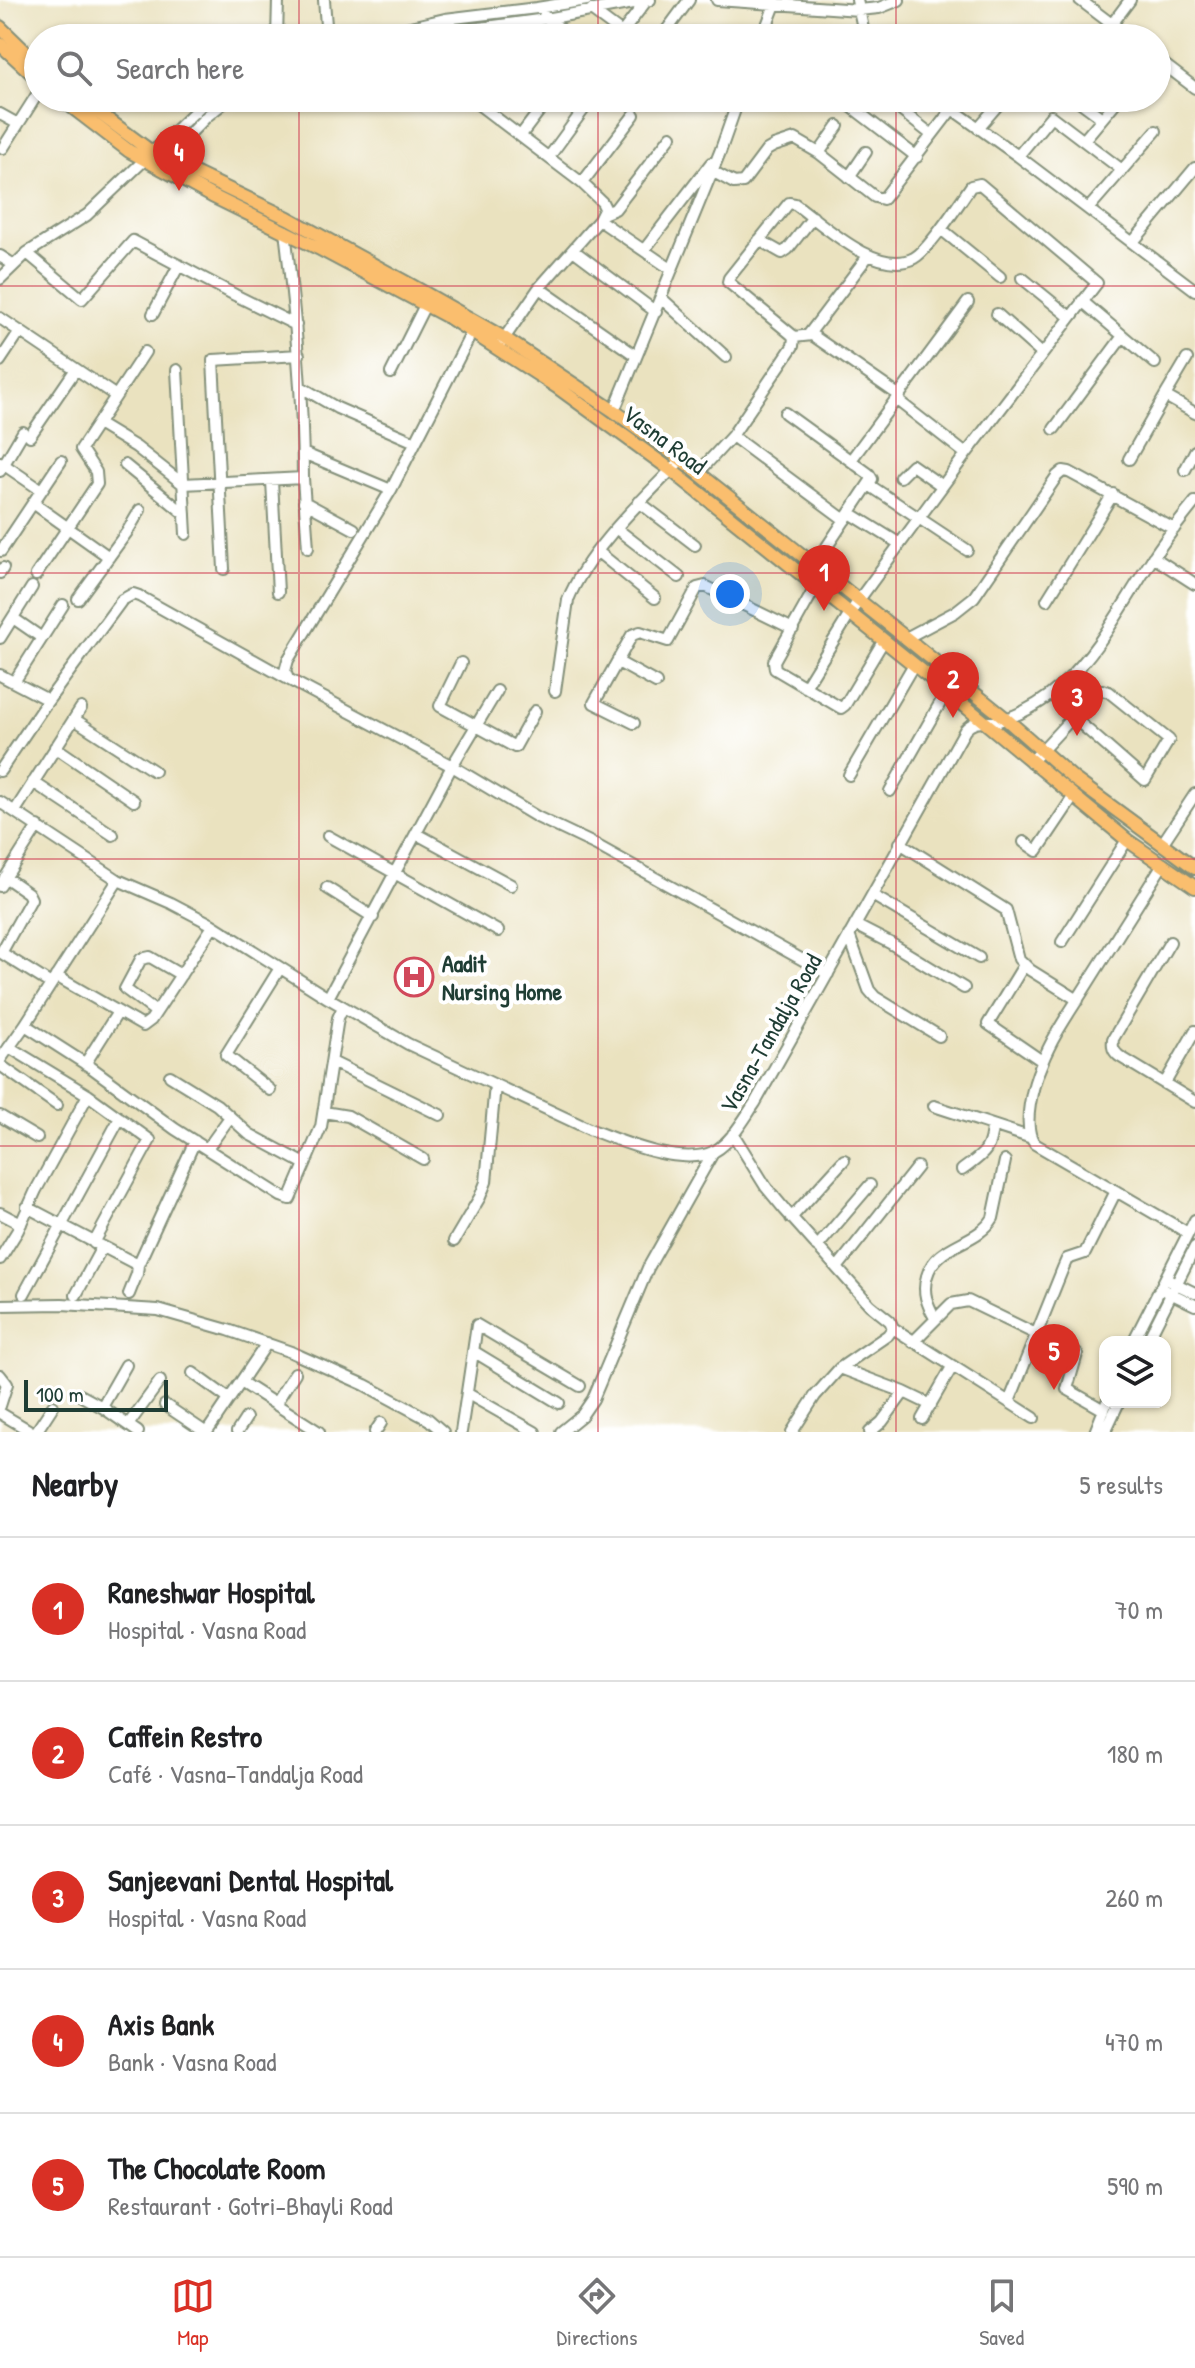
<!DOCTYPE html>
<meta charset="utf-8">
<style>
body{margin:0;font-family:"Patrick Hand",sans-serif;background:#f2f2f2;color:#202124}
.controls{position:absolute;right:24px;bottom:24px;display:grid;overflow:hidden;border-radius:16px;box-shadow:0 2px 6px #0004}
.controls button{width:72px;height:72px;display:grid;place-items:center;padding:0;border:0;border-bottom:2px solid #e0e0e0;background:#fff;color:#202124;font:40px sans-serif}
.scale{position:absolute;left:24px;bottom:20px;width:144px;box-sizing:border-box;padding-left:8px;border:4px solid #1f3d34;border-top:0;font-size:22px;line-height:28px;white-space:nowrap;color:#1f3d34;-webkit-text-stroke:6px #fff;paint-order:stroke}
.you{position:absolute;left:730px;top:594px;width:28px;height:28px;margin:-20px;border:6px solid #fff;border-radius:50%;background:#1a73e8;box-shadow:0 0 0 12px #1a73e833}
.badge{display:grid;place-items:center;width:52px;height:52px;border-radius:50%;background:#d93025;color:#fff;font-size:26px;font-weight:700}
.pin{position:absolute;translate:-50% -66px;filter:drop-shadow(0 2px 4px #0008)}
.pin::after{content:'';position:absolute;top:42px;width:28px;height:24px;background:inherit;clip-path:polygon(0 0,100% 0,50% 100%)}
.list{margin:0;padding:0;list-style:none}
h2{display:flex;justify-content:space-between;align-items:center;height:104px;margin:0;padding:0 32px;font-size:34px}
h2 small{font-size:26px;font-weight:400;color:#757577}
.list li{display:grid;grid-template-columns:52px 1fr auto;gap:24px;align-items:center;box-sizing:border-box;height:144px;padding:0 32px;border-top:2px solid #e0e0e0}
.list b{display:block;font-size:30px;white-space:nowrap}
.list p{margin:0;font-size:26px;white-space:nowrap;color:#757577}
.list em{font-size:26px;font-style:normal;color:#757577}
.icon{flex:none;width:44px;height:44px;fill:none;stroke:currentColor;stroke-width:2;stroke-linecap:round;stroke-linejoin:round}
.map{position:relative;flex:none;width:1195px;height:1432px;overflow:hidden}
.search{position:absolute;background:#fff;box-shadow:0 2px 6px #0004;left:24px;right:24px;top:24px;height:88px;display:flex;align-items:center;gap:20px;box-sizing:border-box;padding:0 28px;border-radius:44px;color:#757577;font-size:30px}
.sheet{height:824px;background:#fff}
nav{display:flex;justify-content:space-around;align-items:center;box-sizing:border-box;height:112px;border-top:2px solid #e0e0e0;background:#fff;font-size:22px;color:#757577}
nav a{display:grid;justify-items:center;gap:4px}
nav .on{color:#d93025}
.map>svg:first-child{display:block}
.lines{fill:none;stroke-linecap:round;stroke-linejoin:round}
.minor-casing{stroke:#84907a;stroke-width:14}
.major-casing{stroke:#84907a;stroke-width:16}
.minor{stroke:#fff;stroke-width:10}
.major{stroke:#fabe6e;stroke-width:12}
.grid{fill:none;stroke:#d1495b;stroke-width:2;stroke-opacity:0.55}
.labels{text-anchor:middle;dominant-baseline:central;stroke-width:8;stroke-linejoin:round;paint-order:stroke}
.street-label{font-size:24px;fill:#1f3d34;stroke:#fff}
.poi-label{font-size:24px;font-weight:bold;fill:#1f3d34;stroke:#fff;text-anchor:start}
</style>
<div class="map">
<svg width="1195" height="1432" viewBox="0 0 1195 1432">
<rect width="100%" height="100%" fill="#fff"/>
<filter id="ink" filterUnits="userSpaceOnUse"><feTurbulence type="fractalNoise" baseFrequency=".0125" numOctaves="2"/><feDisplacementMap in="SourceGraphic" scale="16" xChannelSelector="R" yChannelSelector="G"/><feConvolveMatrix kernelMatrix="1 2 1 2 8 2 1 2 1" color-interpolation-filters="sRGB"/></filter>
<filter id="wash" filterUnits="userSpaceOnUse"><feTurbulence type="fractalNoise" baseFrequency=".006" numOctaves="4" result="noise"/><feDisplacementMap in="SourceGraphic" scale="32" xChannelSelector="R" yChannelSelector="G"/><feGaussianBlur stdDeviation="1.8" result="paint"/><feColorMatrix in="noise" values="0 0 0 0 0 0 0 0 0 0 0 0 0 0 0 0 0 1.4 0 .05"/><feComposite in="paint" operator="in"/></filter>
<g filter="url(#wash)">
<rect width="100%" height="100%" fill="#eae2bf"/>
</g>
<g filter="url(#ink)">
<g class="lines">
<defs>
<path id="minor" d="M324,0l3,38
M717,0l142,10 20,-2 20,-8
M857,0l8,38
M1080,0l50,38
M591,10l31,23
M544,16l28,22
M1112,24l18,-24
M491,26l15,12
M277,38l1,-38
M362,38l83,-19 92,-11 50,-8
M406,38l140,-19 104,-19
M618,38l29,-38
M661,38l28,-38
M762,38l14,-36
M1157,59l38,29
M470,98l112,85 20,19 3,6 -6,12 -60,68 -38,55
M532,98l11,8
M840,98l77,59
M885,98l47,37
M1075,98l27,20
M952,109l66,47 177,134
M0,114l18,10
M978,128l26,-30
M521,135l28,-37
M1084,140l31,-37
M3,148l35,-55
M819,153l19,-27
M1018,156l33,-40 71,54
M549,157l43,-59
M160,164l47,-48 23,-18
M712,171l22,12 9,-1 24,-32 7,-4 21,-7 24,14 56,44 8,2 69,-90 -14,-11
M849,177l17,-25
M582,183l52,-68
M1088,209l68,-78
M603,214l12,-5 56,-73
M599,220l72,49
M941,229l59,48
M759,240l23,13 6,-4 25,-32
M1133,242l62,-74
M573,250l83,62
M644,250l67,-87
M27,253l55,46 51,-58 102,54 61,30
M0,256l14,9
M1022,278l48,39
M0,279l27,-26 60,-38 122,-117
M539,288l96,67
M661,298l65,59
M1082,301l73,62
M153,314l26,-49
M997,314l45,40
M0,318l116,78 -35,53 15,23 1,12 -61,91
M472,332l-81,158 -103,170 -3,11 3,8 164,87 85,51 59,28 232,129
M809,334l59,-78
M794,337l18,-2 88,61
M1187,359l-22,37 30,17
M0,361l20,-30
M177,370l9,164
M391,373l34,-68
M301,387l36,21 78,34
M116,396l29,-44
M897,400l69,54
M614,411l106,-259 19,-54
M785,413l84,61 3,5 -58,87
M98,424l38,23 47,37 120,-6c0,-83 -8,-164 -18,-247
M1054,429l69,-93
M30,436l46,-67
M732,436l113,84
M303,453l88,37
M1129,459l36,-63
M851,460l117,-158
M0,462l41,28
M125,465l60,49
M1185,470l10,-19
M0,471l23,-39
M698,473l34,-37 61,-90 1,-9 -3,-3 -63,-52 1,-4 60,-75 6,1c28,20 82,73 119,54 15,-8 46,-56 57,-72l9,-2 117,99 -131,171 -108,147 -53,86
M900,477l12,-12 30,21
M303,478l5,70
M272,481l6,111
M869,485l98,65
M304,502l50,27
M639,502l56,43
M33,503l76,54
M850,513l50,31
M617,529l62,48
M1,551l60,-90
M598,552l57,46
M1153,557l42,27
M224,569l-11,-209 86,-5
M0,573l3,-5
M816,586l-42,75 1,8 66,39 4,-3 39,-65
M78,599l49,-67 13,-22
M1047,600l66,-106
M13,618l29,20
M0,638l32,-51
M906,638l49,-26 19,-15 83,-121 6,-5 6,1 105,57
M618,662l38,21
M461,663l-21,43 75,41 20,-36
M0,675l48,25
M14,682l49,-77
M555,691l13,-91c19,-48 72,-98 108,-135
M74,719l80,52
M634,723l-40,-20 38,-68 8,-3 28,9 29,-53 8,-2 88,43
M55,747l79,54
M1031,762l66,-71 5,-1 7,2 60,48 -24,40 -72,-63
M0,771l44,-65 78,-106 11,-6 6,2 149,83
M849,775l65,-111
M33,782l80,53
M890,791l57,-100
M0,802l118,78 53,23 40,21 117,74 80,46 181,85c31,12 93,39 126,22 17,-10 29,-32 40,-48l210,-373c10,-12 21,-6 34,-9 25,-7 44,-19 63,-36 38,-35 61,-81 89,-124 13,-21 29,-40 44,-59
M15,811l66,-103
M417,834l94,51
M328,836l170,95
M1024,842l13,9 37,-55
M900,843l106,67 13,49 11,11 48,30
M1162,844l33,-50
M1163,864c-25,40 -50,79 -75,119 -16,26 -35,52 -46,80 -9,20 -21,64 -7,81l153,89
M0,886l38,-60
M327,888l46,29
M872,895l107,63
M855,925l35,18 74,45
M849,935l20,55 6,7 64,39
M1062,942l65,-102
M1170,942l-57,97c-1,8 0,12 6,17l76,46
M0,952l51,32
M1,953l30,-54 -3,-6 -23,-16
M1024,965l-36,59 54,37
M56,976l87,50 8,-6 62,-94
M328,998l124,-232 45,-75
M156,1012l-31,-23 16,-30 9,-2 31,18
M25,1025l93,-145
M9,1047l79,48 62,45 -56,103
M0,1060l25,-35 67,43 83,61 106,67 9,3 31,-72 17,-109 5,-11
M332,1062l108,53
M85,1064l33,-52
M0,1065l57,40
M170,1076l47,29 32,29 56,30
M1165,1083l30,-52
M270,1090l-44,-35 54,-87
M934,1106l95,31
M324,1112l24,4 75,43
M0,1116l37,22
M733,1134l33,53 19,23 85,95 20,16 3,7 141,90
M207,1149l23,-32
M962,1170c20,-15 29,-18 30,-45
M27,1207l111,58 57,-124
M0,1213l21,11
M791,1218l53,-58
M454,1241l26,-44 6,-15 9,-97
M817,1247l53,-62
M0,1259l18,-29 18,-40 52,-95
M837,1268l80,-101
M1170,1281l25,12
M1164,1290l31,15
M24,1294l96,-176
M129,1294l8,-20 1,-9
M76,1295l26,-48
M0,1305l62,-1 96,6 70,20 63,22 74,33 63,34 15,13
M935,1318c-8,-14 -13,-26 -8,-42 9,-33 50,-31 66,-58l12,-57
M913,1342l38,-38 17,-3 109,53 -10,35 37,21
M1133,1342l62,-122
M1147,1342l48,-95
M473,1351l86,52
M840,1368l64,24
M193,1373l36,26
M0,1375l7,9 -7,22
M241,1382l78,50
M468,1394l67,38
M80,1395l22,12 36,25
M1009,1402l54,-134 4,-9 18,-6 31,-62
M275,1404l20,-31
M165,1405l40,27
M102,1407l24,-42
M0,1413l32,19
M922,1419l30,-52
M128,1425l32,-44
M36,1432l17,-26
M207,1432l60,-89
M237,1432l9,-14
M375,1432l6,-9
M461,1432l16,-107 103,61
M561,1432l21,-17 11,-16 55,-131 66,-117
M792,1432l23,-36 25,-28 48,-33 5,-7
M870,1432l12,-10 22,-30 27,13
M1095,1432l12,-30
M1105,1432l14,-30"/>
<path id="major" d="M0,27l38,37
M0,44l38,35
M60,98l69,53 83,45 106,52 132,70 107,69 114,83 276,221 180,149 68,47
M79,98l74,55 135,65 119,65 97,55 110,73 67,48 225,179 99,80 69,61 121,89"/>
</defs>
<use href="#minor" class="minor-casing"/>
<use href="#major" class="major-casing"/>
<use href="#minor" class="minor"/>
<use href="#major" class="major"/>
</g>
</g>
<path class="grid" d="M299,0v38M598,0v38M896,0v38M299,98v1334M598,98v1334M896,98v1334M0,286h1195M0,573h1195M0,859h1195M0,1146h1195"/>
<defs>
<symbol id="hospital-ring" viewBox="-11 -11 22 22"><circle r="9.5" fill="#fff" stroke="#d1495b" stroke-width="1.5"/><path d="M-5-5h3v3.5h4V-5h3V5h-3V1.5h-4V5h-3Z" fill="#d1495b"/></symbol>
</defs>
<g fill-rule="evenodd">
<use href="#hospital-ring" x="392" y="955" width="44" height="44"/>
</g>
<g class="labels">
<g class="street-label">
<text transform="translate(665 439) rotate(37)">Vasna Road</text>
<text transform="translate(770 1033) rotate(-60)">Vasna-Tandalja Road</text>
</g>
<g class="poi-label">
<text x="442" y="963">Aadit<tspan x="442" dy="28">Nursing Home</tspan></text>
</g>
</g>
</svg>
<div class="controls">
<button><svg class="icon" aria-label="layers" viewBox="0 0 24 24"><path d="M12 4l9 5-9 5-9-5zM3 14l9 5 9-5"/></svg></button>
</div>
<div class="scale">100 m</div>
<div class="you"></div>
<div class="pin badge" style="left:824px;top:611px">1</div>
<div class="pin badge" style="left:953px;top:718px">2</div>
<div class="pin badge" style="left:1077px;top:736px">3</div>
<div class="pin badge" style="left:179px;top:191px">4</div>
<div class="pin badge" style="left:1054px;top:1390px">5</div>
<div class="search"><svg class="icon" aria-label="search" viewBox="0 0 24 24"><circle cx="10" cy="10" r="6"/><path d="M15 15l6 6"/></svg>Search here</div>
</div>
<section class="sheet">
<h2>Nearby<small>5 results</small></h2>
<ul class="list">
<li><span class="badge">1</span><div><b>Raneshwar Hospital</b><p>Hospital · Vasna Road</p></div><em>70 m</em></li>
<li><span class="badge">2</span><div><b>Caffein Restro</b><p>Café · Vasna-Tandalja Road</p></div><em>180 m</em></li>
<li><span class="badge">3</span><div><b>Sanjeevani Dental Hospital</b><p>Hospital · Vasna Road</p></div><em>260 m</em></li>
<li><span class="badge">4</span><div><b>Axis Bank</b><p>Bank · Vasna Road</p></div><em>470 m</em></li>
<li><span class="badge">5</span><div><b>The Chocolate Room</b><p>Restaurant · Gotri-Bhayli Road</p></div><em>590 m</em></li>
</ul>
</section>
<nav>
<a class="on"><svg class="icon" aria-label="map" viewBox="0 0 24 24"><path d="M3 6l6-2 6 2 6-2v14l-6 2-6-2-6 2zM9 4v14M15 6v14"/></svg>Map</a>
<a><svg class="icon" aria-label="directions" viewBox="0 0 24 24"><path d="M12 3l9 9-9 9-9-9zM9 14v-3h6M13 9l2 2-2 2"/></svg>Directions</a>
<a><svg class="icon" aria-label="saved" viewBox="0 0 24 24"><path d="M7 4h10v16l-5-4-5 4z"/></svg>Saved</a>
</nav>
